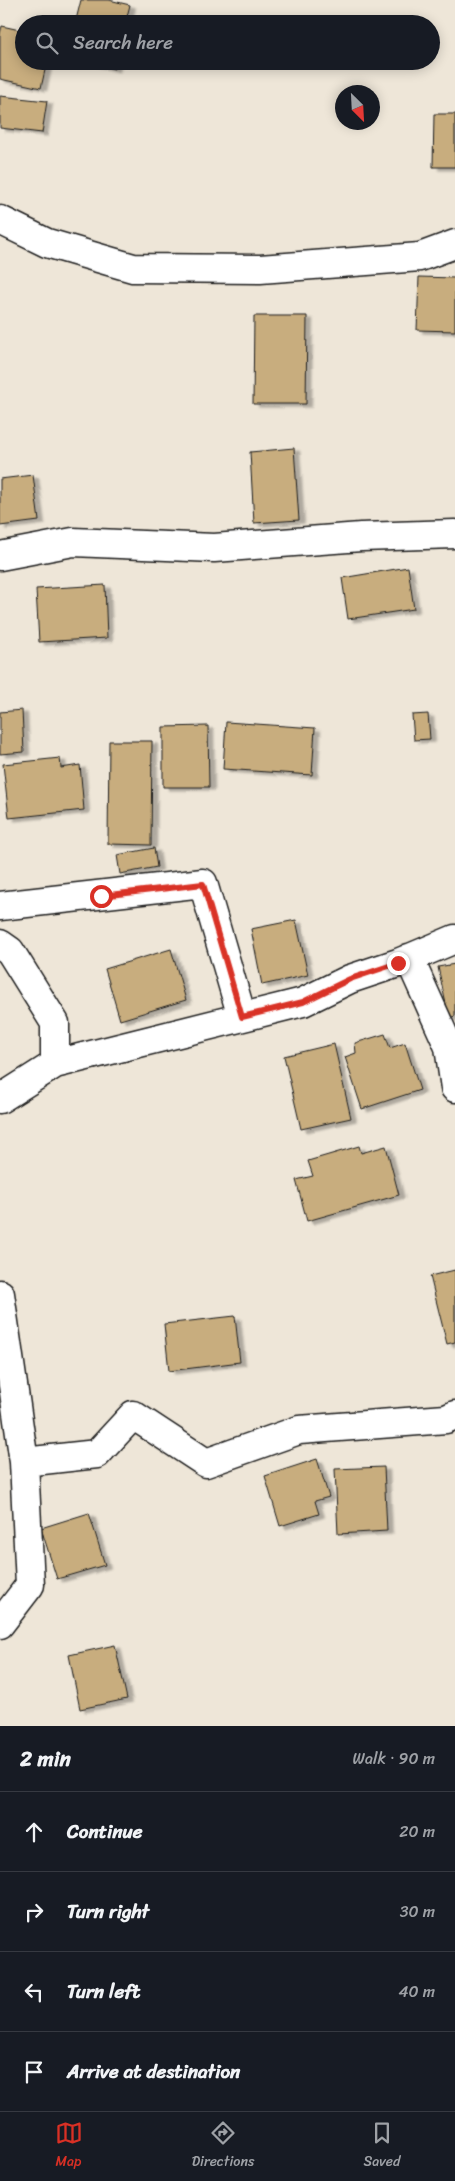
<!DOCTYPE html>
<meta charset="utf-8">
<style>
body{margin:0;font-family:Sriracha,sans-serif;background:#20242c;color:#f1f3f6}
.compass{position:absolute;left:335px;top:85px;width:45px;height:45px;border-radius:50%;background:#171b24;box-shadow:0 2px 12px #0003;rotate:156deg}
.stop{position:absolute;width:15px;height:15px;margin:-11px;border:4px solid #d93025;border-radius:50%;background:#fff}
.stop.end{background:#d93025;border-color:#fff;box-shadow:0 1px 5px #0008}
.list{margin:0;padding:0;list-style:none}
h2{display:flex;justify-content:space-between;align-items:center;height:65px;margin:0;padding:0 20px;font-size:21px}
h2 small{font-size:16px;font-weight:400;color:#9ea1a6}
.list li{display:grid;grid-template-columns:32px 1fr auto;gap:15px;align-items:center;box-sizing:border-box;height:80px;padding:0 20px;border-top:1px solid #363941}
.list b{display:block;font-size:19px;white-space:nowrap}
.list em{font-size:16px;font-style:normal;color:#9ea1a6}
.icon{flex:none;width:28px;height:28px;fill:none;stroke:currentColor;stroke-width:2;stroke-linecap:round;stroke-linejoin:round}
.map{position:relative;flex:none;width:455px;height:1726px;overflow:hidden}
.search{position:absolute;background:#171b24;box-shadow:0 2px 12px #0003;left:15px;right:15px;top:15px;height:55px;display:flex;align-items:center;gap:12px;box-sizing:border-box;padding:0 18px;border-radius:28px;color:#9ea1a6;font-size:19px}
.sheet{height:385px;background:#171b24}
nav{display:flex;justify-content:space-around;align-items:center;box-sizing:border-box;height:70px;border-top:1px solid #363941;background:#171b24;font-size:14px;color:#9ea1a6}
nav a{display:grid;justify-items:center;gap:2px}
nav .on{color:#d93025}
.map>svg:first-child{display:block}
.building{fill:#c8ad7e;stroke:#1c1c1c;filter:url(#shadow)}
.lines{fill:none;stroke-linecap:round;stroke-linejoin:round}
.minor-casing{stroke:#1c1c1c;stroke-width:31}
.minor{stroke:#fff;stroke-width:28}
.route{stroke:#d93025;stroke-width:6}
</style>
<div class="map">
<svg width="455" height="1726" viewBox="0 0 455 1726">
<defs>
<filter id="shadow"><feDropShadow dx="5.5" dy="3" stdDeviation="1" flood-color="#0004"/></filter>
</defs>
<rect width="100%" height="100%" fill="#eee6d8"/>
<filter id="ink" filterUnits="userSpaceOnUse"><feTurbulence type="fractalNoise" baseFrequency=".02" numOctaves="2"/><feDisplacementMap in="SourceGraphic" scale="10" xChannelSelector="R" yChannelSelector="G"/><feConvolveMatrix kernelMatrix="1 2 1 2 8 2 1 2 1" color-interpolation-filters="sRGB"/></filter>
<g filter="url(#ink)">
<path class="building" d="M81,0h28l21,5 -5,19h-50z
M2,26l22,5v30h23l-6,27 -41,-9v-45z
M83,61h33l-2,8z
M0,96l47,5 -5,32 -42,-5z
M434,114h21v53h-22z
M419,277l36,1v53l-38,-1z
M254,316h53l-1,88h-53z
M294,448l5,72 -45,3 -4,-71z
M33,475l6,46 -39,5v-47z
M408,567l6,42 -66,10 -6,-41z
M105,585l2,53 -68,4 -3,-53z
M22,710l2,42 -24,2v-42z
M428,714l2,25 -16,1 -2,-25z
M226,722l89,6 -3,47 -89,-6z
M208,726l1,61h-46v-60z
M109,741h43l-1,104 -43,-1z
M60,758l1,10 19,-3 4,45 -75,8 -6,-54z
M154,848l3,19 -37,7 -3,-19z
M296,920l12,55 -46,10 -11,-56z
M171,949l15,51 -66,20 -15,-51z
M455,964v52l-6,2 -11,-51z
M385,1034l5,14 15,-5 15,47 -58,19 -17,-52 11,-4 -1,-10z
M334,1044l17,74 -50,11 -17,-73z
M359,1146l2,7 25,-7 13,49 -92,26 -11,-41 17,-4 -5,-15z
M455,1270v72l-8,2 -17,-68z
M235,1316l5,46 -71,9 -5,-47z
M317,1459l12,38 -14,4 4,13 -39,12 -15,-50z
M384,1467l3,64 -49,3 -3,-65z
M89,1513l16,52 -48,14 -16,-51z
M115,1645l12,54 -47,10 -11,-54z"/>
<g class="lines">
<defs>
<path id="minor" d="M0,220l47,23 86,25 127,1 160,-12 35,-13
M0,556l73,-14 141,6 147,-11 94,-3
M0,906l203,-23 39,134
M0,944l10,7 45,72v41
M409,958l40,89 6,41
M0,1099l55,-35 248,-62 47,-23 48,-16 57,-24
M0,1294l24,168 73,-8 36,-39 73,48 93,-33 147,-11 9,-4
M0,1624l30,-39 -6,-123"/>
</defs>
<use href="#minor" class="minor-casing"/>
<use href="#minor" class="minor"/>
</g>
</g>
<g class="lines" filter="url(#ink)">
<path class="route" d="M101,896l102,-12 39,133 61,-15 47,-23 48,-16"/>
</g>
</svg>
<svg class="compass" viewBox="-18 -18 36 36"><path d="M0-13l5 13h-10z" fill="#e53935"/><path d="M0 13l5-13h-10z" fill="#9ea1a6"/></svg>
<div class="stop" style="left:101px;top:896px"></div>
<div class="stop end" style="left:398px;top:963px"></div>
<div class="search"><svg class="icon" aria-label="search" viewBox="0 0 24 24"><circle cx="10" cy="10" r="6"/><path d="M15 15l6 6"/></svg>Search here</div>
</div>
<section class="sheet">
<h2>2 min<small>Walk · 90 m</small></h2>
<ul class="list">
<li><svg class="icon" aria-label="ahead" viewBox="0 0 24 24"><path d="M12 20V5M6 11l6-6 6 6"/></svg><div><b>Continue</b></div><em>20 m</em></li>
<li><svg class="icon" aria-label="right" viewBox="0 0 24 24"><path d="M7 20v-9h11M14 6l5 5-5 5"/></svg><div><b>Turn right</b></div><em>30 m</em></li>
<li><svg class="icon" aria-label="left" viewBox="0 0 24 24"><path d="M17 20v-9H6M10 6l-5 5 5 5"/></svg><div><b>Turn left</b></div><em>40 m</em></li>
<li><svg class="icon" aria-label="arrive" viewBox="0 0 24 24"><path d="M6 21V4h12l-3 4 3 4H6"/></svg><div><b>Arrive at destination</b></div></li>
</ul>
</section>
<nav>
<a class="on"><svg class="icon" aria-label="map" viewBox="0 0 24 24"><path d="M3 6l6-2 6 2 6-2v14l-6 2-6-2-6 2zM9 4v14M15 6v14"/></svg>Map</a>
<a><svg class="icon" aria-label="directions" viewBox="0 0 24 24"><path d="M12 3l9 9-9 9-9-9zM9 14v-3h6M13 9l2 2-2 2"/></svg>Directions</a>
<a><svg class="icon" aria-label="saved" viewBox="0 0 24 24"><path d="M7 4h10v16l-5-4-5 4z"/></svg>Saved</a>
</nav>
